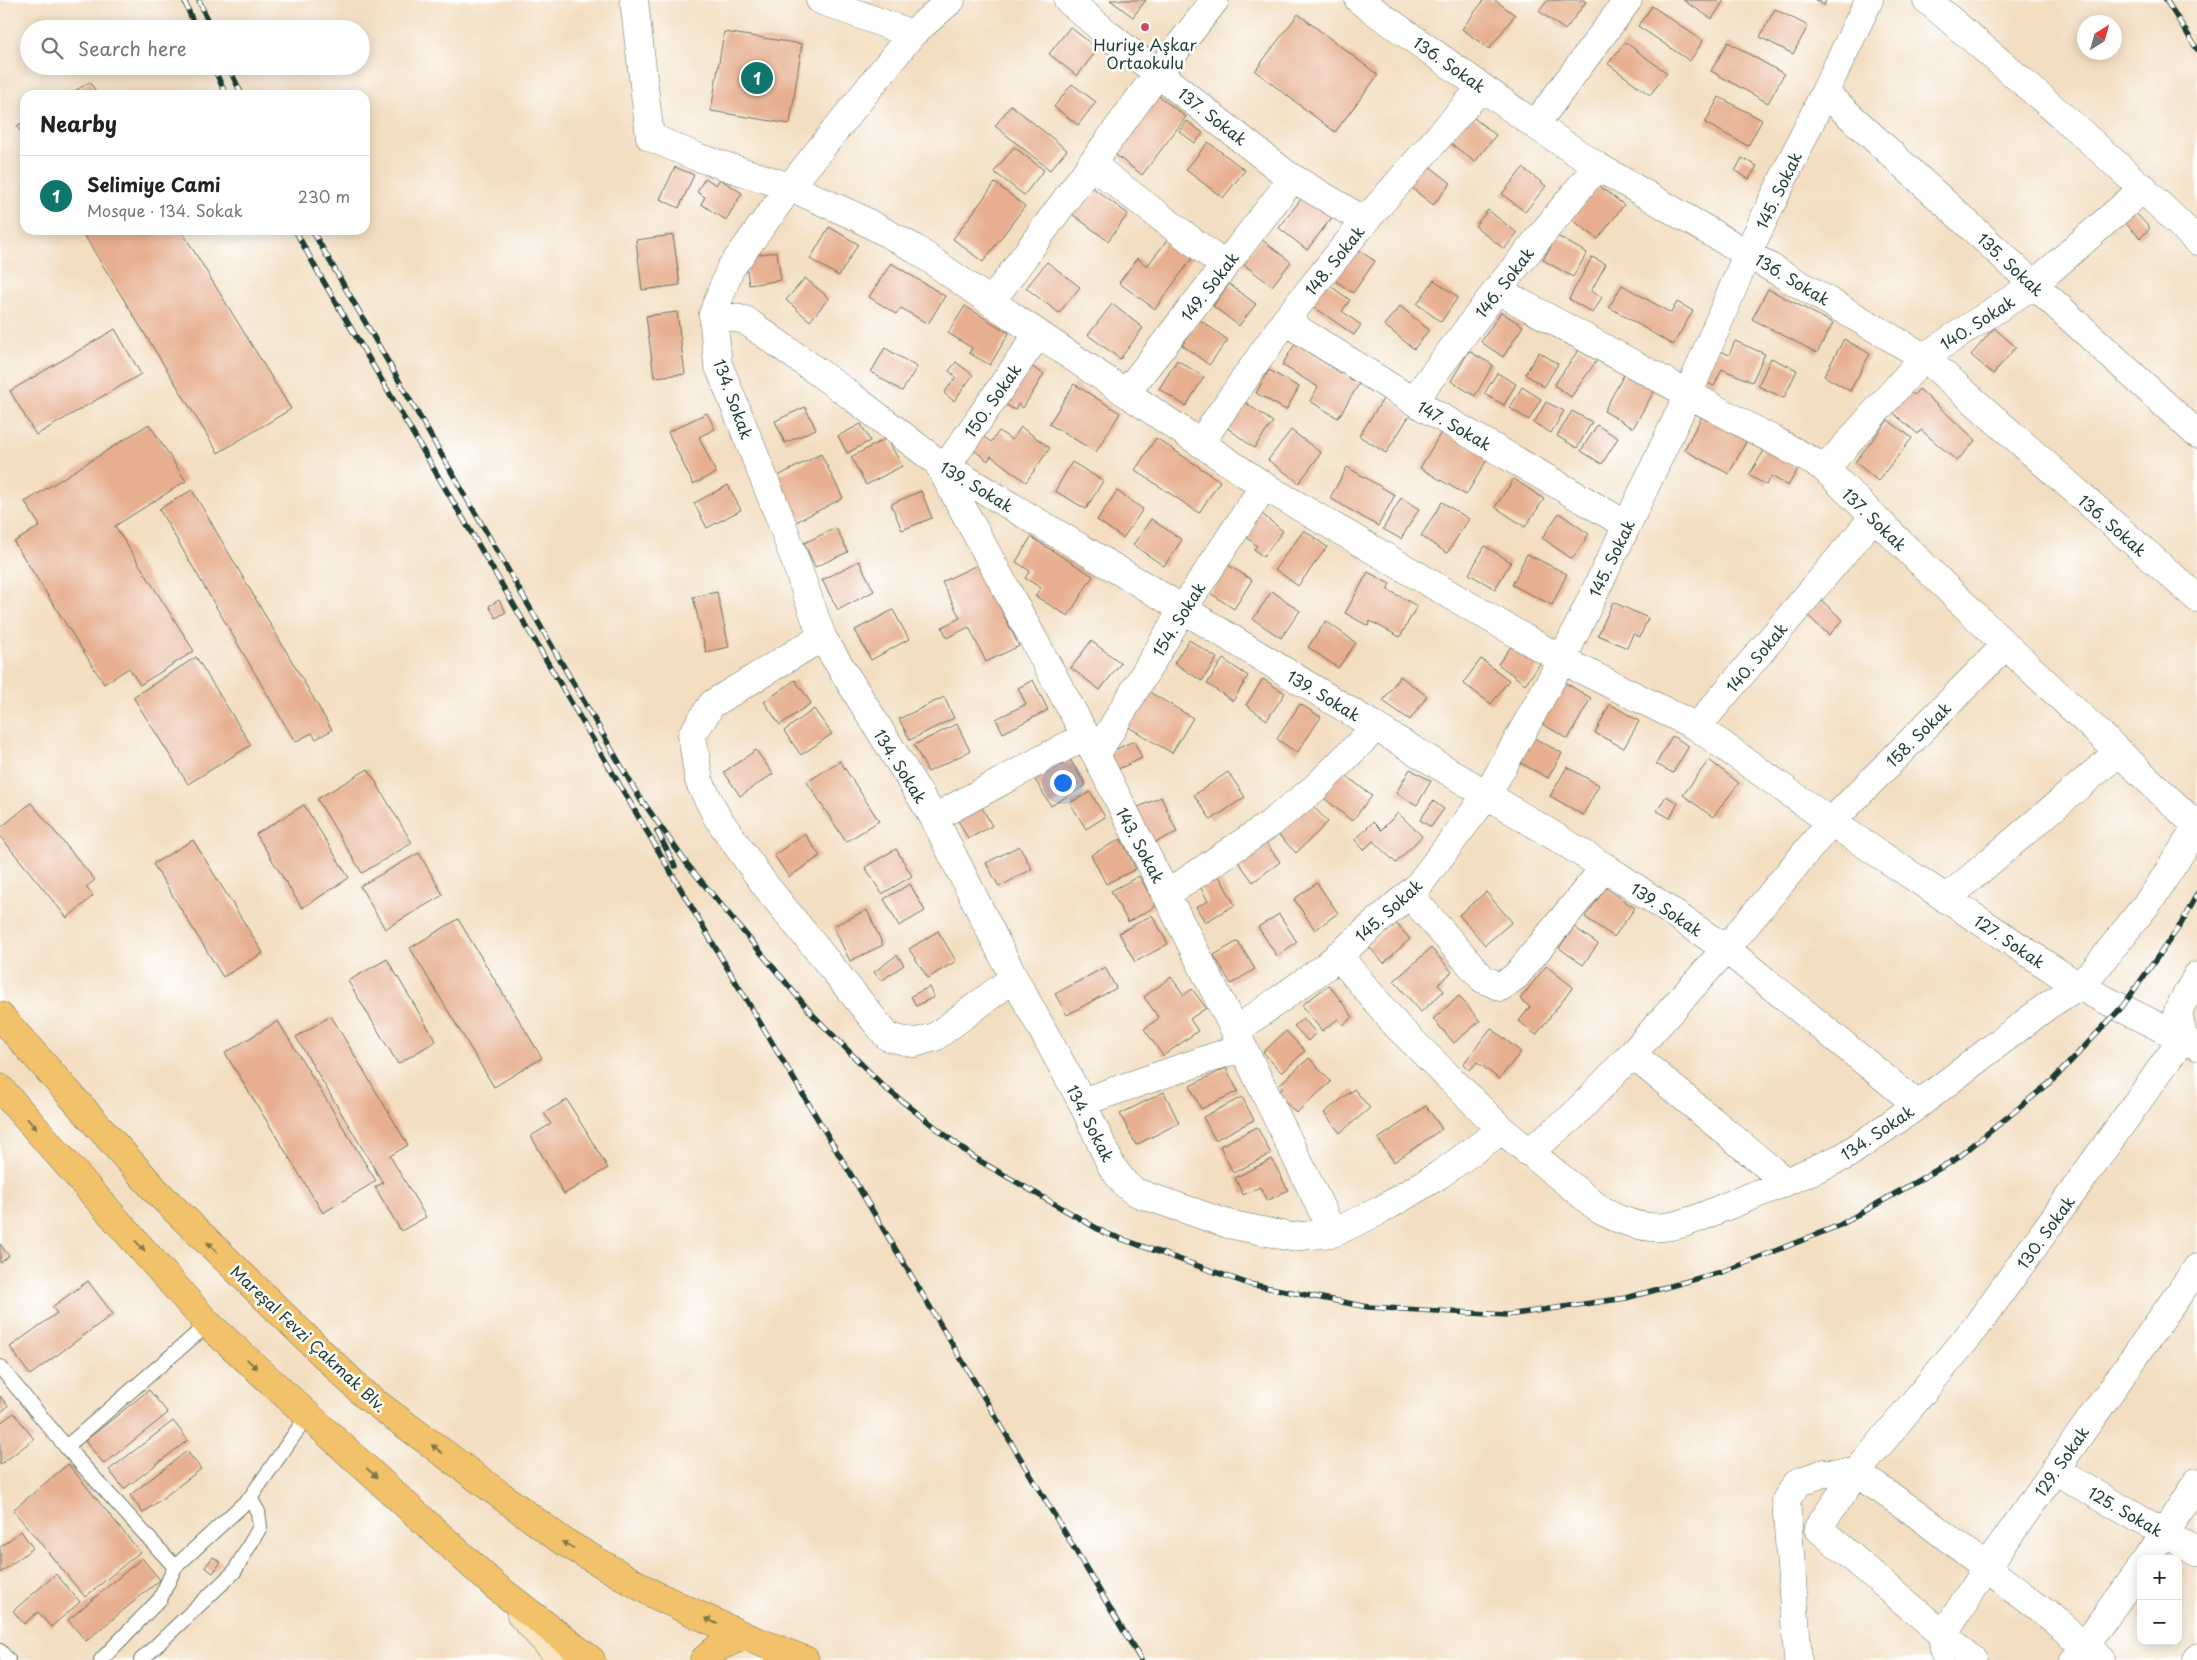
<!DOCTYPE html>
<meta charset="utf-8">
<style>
body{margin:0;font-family:"Playpen Sans",sans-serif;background:#f2f2f2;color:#222}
.controls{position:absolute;right:15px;bottom:15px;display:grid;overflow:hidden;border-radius:10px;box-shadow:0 2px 12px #0003}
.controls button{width:45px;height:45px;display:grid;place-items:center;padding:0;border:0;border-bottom:1px solid #e0e0e0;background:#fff;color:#222;font:25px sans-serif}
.compass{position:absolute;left:2077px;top:15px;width:45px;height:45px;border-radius:50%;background:#fff;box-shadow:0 2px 12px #0003;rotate:37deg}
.you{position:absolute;left:1062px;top:782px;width:18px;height:18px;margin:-12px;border:4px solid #fff;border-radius:50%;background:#1a73e8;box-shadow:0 0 0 8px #1a73e833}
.badge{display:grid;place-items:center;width:32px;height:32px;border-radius:50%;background:#0f766e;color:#fff;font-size:16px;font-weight:700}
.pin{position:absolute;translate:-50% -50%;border:2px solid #fff;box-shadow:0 1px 5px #0006}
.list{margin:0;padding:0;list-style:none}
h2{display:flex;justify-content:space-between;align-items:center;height:65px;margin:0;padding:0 20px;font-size:21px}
h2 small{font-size:16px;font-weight:400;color:#767676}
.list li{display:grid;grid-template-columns:32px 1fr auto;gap:15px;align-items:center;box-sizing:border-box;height:80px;padding:0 20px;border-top:1px solid #e0e0e0}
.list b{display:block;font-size:19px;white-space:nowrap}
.list p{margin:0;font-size:16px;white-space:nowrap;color:#767676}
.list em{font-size:16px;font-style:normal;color:#767676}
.icon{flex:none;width:28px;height:28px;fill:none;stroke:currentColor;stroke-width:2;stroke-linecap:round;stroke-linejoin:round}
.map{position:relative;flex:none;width:2197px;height:1660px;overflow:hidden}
.search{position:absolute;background:#fff;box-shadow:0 2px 12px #0003;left:20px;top:20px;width:350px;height:55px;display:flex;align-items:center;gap:12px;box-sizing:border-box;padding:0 18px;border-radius:28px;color:#767676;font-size:19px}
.panel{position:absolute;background:#fff;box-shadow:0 2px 12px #0003;left:20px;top:90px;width:350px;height:145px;border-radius:15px}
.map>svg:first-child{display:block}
.building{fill:#e7af8f}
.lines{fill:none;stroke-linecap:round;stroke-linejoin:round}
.lane-casing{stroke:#697565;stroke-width:16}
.street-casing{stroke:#697565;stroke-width:29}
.secondary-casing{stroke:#697565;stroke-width:29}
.primary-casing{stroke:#697565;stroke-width:29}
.lane{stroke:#fff;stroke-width:14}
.street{stroke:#fff;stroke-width:28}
.secondary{stroke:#fae7c3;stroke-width:28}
.primary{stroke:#f2c26a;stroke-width:28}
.rail-casing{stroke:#1f3d34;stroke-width:5.5}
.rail{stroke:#fff;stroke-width:4;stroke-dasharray:11;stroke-linecap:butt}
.oneway{fill:#7e794c}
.poi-dot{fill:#d1495b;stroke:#fff;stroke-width:2}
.labels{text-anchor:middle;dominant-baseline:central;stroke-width:5;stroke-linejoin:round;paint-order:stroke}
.poi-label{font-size:16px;fill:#1f3d34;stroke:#fff}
.street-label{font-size:16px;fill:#1f3d34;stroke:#fff}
</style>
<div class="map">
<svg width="2197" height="1660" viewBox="0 0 2197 1660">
<rect width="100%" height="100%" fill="#fff"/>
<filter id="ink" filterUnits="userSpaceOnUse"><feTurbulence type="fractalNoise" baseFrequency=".02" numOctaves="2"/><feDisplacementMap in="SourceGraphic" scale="10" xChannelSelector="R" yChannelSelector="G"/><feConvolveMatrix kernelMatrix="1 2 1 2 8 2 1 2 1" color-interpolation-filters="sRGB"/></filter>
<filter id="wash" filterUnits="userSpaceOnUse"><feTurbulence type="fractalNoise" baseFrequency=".0096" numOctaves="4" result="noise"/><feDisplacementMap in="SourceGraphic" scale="20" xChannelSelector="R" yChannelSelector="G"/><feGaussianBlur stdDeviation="1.12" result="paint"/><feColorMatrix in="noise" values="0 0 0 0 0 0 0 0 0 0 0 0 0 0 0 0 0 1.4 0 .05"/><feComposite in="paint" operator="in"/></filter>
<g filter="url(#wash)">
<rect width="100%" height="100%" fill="#f3dec1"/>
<g id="blocks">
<path class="building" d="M1110,0h36l-13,17z
M1484,0h11l20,15 -26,34 -27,-20z
M1548,0h36l2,2 -21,28 -26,-19z
M1683,0h41l-12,19z
M1815,0h11l-2,5z
M1652,6l51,35 -13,20 -52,-35z
M1775,9l33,17 -15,28 -33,-17z
M1298,14l80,61 -43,57 -80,-61z
M1070,27l28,22 -21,27 -28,-22z
M724,32l78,12 -12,80 -79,-13z
M1625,42l42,31 -17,22 -42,-31z
M1728,42l56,32 -16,29 -57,-32z
M90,82l8,13h-30z
M1072,84l24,18 -18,23 -24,-18z
M1156,94l30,23 -44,58 -30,-23z
M1719,97l43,23 -14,26 -43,-23z
M1011,105l56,45 -17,20 -55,-44z
M1466,112l30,23 -21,27 -30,-23z
M25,121v17l-8,-12z
M1187,121l16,12 -8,10 -16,-12z
M1208,142l37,28 -22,28 -37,-28z
M1014,147l30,23 -20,25 -30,-23z
M1742,158l15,8 -8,13 -14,-8z
M1424,162l27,21 -18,22 -26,-21z
M675,167l19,8 -15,33 -19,-9z
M1523,168l23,18 -21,26 -23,-18z
M705,178l11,7 4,-6 22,14 -16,27 -25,-16 4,-7 -8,-5z
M995,183l30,23 -42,56 -30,-23z
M1597,184l27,21 -26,34 -27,-20z
M1092,187l36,27 -20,27 -36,-27z
M1304,195l28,22 -25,33 -28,-22z
M2130,207l20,21 -10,10 -21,-21z
M1488,210l29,23 -13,16 -29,-23z
M829,227l29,17 -19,32 -29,-17z
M81,230h100l110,179 -73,44z
M673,235l7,50 -38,5 -6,-50z
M1171,235l25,18 -41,56 -36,-26 18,-25 10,8z
M1557,236l30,17 -14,24 -30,-17z
M1261,239l30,23 -19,24 -30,-23z
M1355,248l20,13 -22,32 -20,-14z
M777,252l4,28 -32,5 -4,-29z
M1592,257l14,7 -15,27 11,6 -9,16 -24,-14z
M1047,262l33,25 -21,26 -33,-25z
M891,263l54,33 -17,28 -27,-16 -5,6 -27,-17z
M805,278l24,20 -19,23 -24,-21z
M1434,280l24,17 -17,25 -24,-18z
M1325,282l25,18 -8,11 19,14 -7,10 -44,-31z
M1229,284l27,20 -17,22 -26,-20z
M1622,285l49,28 6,-11 16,9 -20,34 -64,-38z
M1768,289l65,34 -16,30 -65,-34z
M1112,304l31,24 -23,31 -32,-24z
M965,306l44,27 -19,32 -21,-12 3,-5 -24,-15z
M1400,306l29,24 -15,19 -30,-24z
M677,312l8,62 -31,3 -8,-61z
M1501,312l22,14 -20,31 -22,-15z
M1200,320l28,20 -19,25 -27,-20z
M1994,328l22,19 -23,27 -22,-19z
M115,329l26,45 -105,61 -26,-44z
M1844,339l26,15 -20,37 -26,-15z
M1735,341l30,13 -13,28 -30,-13 -8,17 -11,-5 14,-32 12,6z
M1295,344l64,40 -21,34 -28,-17 8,-14 -36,-22z
M885,348l32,19 -15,24 -31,-19z
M1580,348l17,12 -26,37 -17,-12z
M1469,351l24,14 -18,31 -24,-15z
M1539,352l19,12 -14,23 -19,-13z
M1771,358l26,12 -13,28 -26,-12z
M1177,360l27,17 -18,29 -27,-17z
M1022,361l22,13 -21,34 -5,-4 -3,6 -17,-10z
M956,362l17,13 -19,26 -10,-8 12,-16 -7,-6z
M1269,370l30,17 -13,23 -30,-17z
M1626,371l30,17 -23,40 -29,-17z
M1497,373l19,11 -12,21 -20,-11z
M1074,384l46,29 -24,39 -47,-28z
M1522,387l19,12 -12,21 -19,-12z
M1919,389l57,51 -19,21 -36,-31 -3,4 -26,-22 18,-20 4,3z
M1385,396l26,17 -25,40 -27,-17z
M1239,398l34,24 -19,26 -33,-25z
M1546,402l18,9 -13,22 -17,-10z
M805,407l11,22 -31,14 -10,-22z
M1572,411l20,11 -15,26 -20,-12z
M707,413l8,16 -16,8 17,36 -23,11 -25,-52z
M1702,416l45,24 -18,34 -45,-24z
M1888,420l24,18 -34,43 -23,-19z
M149,424l37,57 -71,45 79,125 -54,34 -11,-17 -25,16 -90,-142 26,-16 -15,-24z
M861,424l9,17 -23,12 -9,-17z
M1597,425l21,13 -16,26 -21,-13z
M1021,427l29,21 -24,34 -35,-26 -3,5 -17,-13 10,-13 10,7 8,-11 13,9z
M1291,430l30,23 -22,30 -31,-23z
M1442,431l46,27 -22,37 -46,-27z
M887,438l15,28 -36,19 -15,-28z
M1156,438l64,43 -21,32 -64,-43z
M1765,449l33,20 -10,17 -17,-10 -5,9 -17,-10z
M821,454l22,44 -47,24 -22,-44z
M1072,462l31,19 -17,28 -31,-18z
M1347,467l48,28 -17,31 -48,-28z
M1514,479l30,20 -19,28 -30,-20z
M728,485l13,25 -34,18 -13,-25z
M192,490l140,240 -16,9 -4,-6 -17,9 -136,-233z
M921,491l11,27 -30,12 -11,-26z
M1117,491l26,18 -20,29 -26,-18z
M1401,498l18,11 -18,30 -18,-10z
M1442,502l27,17 -22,34 -26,-17z
M1257,510l26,21 -20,26 -9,-8 3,-3 -17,-14z
M1559,513l30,21 -17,25 -30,-21z
M1151,519l31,21 -18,26 -31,-21z
M836,528l12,24 -33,15 -11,-24z
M1304,530l23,17 -29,39 -23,-17z
M1031,537l62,39 -25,40 -33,-20 6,-8 -16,-10 5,-7 -14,-9z
M1485,546l26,16 -16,27 -26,-15z
M1527,554l40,20 -15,31 -40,-20z
M859,561l15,30 -36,19 -16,-30z
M979,564l40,82 -33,16 -17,-35 -22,11 -5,-11 18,-9 -18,-36z
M1228,565l24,15 -18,29 -24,-16z
M1368,572l22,12 -3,5 30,17 -17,31 -30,-16 -2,5 -23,-13z
M1272,591l28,20 -19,27 -28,-19z
M717,592l12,55 -23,5 -13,-55z
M499,600l7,12 -10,6 -7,-12z
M1821,600l22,20 -14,15 -22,-20z
M1613,602l35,16 -8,19 -7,-3 -6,14 -29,-13z
M893,610l16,29 -38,21 -16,-30z
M1326,621l30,22 -18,25 -30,-21z
M1189,640l28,18 -15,23 -28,-18z
M1516,640l27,20 -18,24 -27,-20z
M1091,641l30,22 -21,27 -29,-22z
M196,657l55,88 -63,39 -55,-87z
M1223,659l25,17 -15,25 -26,-17z
M1481,659l28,21 -18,24 -28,-21z
M1400,676l27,20 -17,24 -27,-19z
M1263,679l22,14 -18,27 -21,-15z
M795,680l16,23 -31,22 -16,-23z
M1033,680l15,30 -45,23 -7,-14 30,-15 -8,-16z
M1562,681l29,17 -23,41 -29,-17z
M1146,690l47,28 -21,35 -47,-28z
M944,697l10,21 -44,22 -11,-21z
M1300,704l21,13 -24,36 -20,-14z
M1610,704l29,17 -15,27 -29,-15z
M814,709l18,25 -31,21 -17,-24z
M957,724l13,27 -42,21 -14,-27z
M1530,736l32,17 -14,25 -31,-17z
M1672,736l17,10 -16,27 -17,-9z
M1134,741l8,17 -28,13 -8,-17z
M756,750l17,24 -33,22 -16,-24z
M1066,753l20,32 -35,21 -20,-33z
M1709,760l30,23 -26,34 -30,-22z
M840,761l39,60 -33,21 -39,-60z
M1567,767l32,18 -16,30 -33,-19z
M368,769l44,74 -50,30 -45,-74z
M1410,769l21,12 -14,24 -21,-12z
M1339,770l33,26 -20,25 -33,-27z
M1228,772l17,25 -34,23 -17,-25z
M1090,792l15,25 -19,12 -16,-26z
M976,796l16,30 -24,13 -16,-30z
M1666,796l12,7 -8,15 -13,-7z
M1161,797l16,35 -28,13 -15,-36z
M1433,801l11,8 -13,18 -11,-7z
M31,803l64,77 -9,7 7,9 -26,22 -67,-82v-8z
M1310,803l18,19 -32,31 -18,-19z
M304,805l45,73 -47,30 -46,-74z
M1398,813l24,23 -26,27 -23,-22 -9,9 -9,-10 18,-18 8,8z
M805,834l15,22 -31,21 -15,-22z
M1121,839l15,30 -30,15 -15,-29z
M193,840l70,113 -40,24 -70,-113z
M1264,840l16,22 -27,20 -16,-22z
M1019,846l13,23 -33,18 -13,-24z
M896,849l16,27 -30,18 -17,-27z
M419,853l24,42 -58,34 -25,-43z
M1139,876l17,30 -28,16 -17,-31z
M1219,876l16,29 -30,17 -9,-15 12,-6 -8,-15z
M1317,883l21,30 -23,17 -21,-31z
M910,884l15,27 -26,15 -15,-27z
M1606,888l29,20 -21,29 -29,-20z
M1486,892l26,30 -27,23 -26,-30z
M867,910l16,35 -33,16 -17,-35z
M1279,914l18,28 -20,14 -19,-29z
M1152,915l16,29 -33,18 -16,-29z
M458,919l84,139 -48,29 -84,-139z
M1395,922l15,17 -26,24 -15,-16z
M1574,927l24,17 -15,21 -24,-17z
M938,931l18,30 -28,17 -19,-29z
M1238,941l17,28 -24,15 -17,-29z
M1431,948l21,24 -14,12 6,7 -23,21 -27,-31z
M897,955l7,10 -23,16 -7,-9z
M387,959l49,82 -38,23 -50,-83z
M1546,966l27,21 -37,48 -17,-14 11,-14 -10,-8z
M1105,967l11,21 -49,27 -12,-21z
M1171,977l13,18 8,-6 14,19 -16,11 8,12 -35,25 -19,-27 15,-11 -15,-21z
M1329,985l24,32 -10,8 -5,-6 -16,12 -20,-26z
M929,987l5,10 -18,9 -5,-10z
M1459,996l21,25 -26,22 -21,-24z
M331,1016l77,129 -18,11 36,61 -25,14 -26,-44 8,-4 -87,-146z
M1303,1018l13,15 -8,8 -14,-15z
M278,1021l98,160 -53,32 -98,-160z
M1491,1028l30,24 -22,27 -22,-17 -7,8 -7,-6z
M1286,1031l19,20 -23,22 -19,-21z
M1309,1058l22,24 -35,31 -19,-20 6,-5 -3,-4z
M1226,1068l12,23 -37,18 -11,-23z
M1354,1089l16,19 -30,25 -16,-20z
M1164,1092l15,31 -43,22 -16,-31z
M1242,1097l12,23 -39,20 -12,-23z
M567,1100l41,68 -44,26 -33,-58 20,-12 -7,-11z
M1426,1106l16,23 -48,33 -16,-23z
M1257,1127l14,27 -38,19 -13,-27z
M1272,1159l16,31 -21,11 -7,-14 -17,8 -8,-17z
M0,1244l9,12 -9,7z
M88,1281l25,33 -83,61 -20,-28 47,-34 -5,-6z
M149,1390l19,23 -64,51 -19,-23z
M0,1396l8,10 -8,7z
M14,1413l20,26 -34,26v-42z
M173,1421l15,19 -64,49 -15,-19z
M187,1451l14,18 -58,44 -13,-18z
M68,1464l72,88 -55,45 -72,-87z
M21,1531l12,17 -33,25v-26z
M213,1557l8,5 -8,11 -8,-6z
M142,1558l18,22 -74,61 -18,-21z
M56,1574l24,28 -29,25 -13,-15 -14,12 -11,-13z"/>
</g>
</g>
<g filter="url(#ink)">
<use href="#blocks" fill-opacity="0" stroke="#697565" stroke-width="1"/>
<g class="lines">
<defs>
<path id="lane" d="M0,1367l66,80 109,120
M66,1447l142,-123
M0,1651l8,9
M101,1660l59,-61 15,-32 75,-69 58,-83
M141,1660l93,-88 26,-45 -2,-15 -8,-14"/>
<path id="street" d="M634,0l16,137 47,20 93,30 67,30 57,31 77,54 273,184 298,174 135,67 134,95 247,164 119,60
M820,0l92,34
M951,0l-39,34 -122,153 -60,82 -17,45 5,50 63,157 41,116 112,181 80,160 68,124 30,65 13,17 10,8 93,32 63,13 42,-4 48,-23 58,-35 63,-45
M1068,0l42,36 176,138 79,47
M1359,0l176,125 62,41 327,191 273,241
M1927,0c92,78 184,156 270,241
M1825,93l372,341
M1535,125l93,-125
M1091,164l134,102
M1497,290l326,177 173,169 201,190
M991,302l167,-229 57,-73
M713,314l32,6 105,75 87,67 246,147 425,260 118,80 192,156
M1285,321l128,80 214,124
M1126,393l167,-215
M1413,401l84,-111 100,-124
M1200,443l85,-122 80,-100 117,-134
M938,463l158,292 139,276 98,202
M946,467l92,-133
M1825,469l99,-112 109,-72 111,-97
M822,637l-110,67 -20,31 7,46 18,36 48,68 123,152 26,6 21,-6 79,-59
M1697,727l176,-209
M1096,755l87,-146 81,-123
M934,818l151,-82
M1167,894l103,-70 45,-36 61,-61
M1409,894l74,85 18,8 15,-11 89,-109
M1946,899l173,-147
M1338,955l59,71 105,104 100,81c49,26 72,18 120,-3 22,-9 43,-17 64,-26
M1235,1031l90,-64 92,-80 70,-92 75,-135 65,-135 61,-130 60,-143 121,-252
M1632,1054l94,-105 105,-127 174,-176
M1082,1102l161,-55
M1528,1152l43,-34 61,-64 154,128 59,-26 73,-51 129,-99 31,-20 15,-14 60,-76 44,-69
M2054,1470l143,82
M2147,1559l50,-77
M1944,1652v-18l42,-66 211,-300
M1798,1660l-12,-160 12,-18 26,-9h32l58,39 143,110 45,38
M1973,1660l-155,-132 38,-55 120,-146 207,-289 -5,-27 19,-35
M2074,1660l67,-93
M2196,1660l1,-2"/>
<path id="secondary" d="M521,1615l41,45"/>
<path id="primary" d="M0,1016l157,176 208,203 196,145 94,55 89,41 61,24
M0,1088l208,236 287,262 96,74
M704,1660l16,-14 24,-10"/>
</defs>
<use href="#lane" class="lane-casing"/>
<use href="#street" class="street-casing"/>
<use href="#secondary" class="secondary-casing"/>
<use href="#primary" class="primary-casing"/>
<use href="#lane" class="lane"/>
<use href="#street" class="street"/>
<use href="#secondary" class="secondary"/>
<use href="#primary" class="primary"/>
<defs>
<path id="rail" d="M184,0l12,29
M199,0l12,29
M2166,0l31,49
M213,66l13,29
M228,66l14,29
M295,230l23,42 404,687 419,701
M312,230l331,574
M641,799l46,65 125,150 71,72 90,71 132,76 144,51 119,23 139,8 119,-17 99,-27 115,-46 116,-66 96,-78 70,-74 59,-83 16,-30
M657,831l18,35"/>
</defs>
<use href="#rail" class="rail-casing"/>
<use href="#rail" class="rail"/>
</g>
<defs><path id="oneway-solid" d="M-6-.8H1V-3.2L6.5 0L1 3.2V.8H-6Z" transform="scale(1.25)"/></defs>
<g class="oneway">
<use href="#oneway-solid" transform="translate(32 1124) rotate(49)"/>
<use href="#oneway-solid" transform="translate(140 1246) rotate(48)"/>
<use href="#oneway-solid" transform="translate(212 1247) rotate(-135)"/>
<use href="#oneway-solid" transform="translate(252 1364) rotate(43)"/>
<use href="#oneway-solid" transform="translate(437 1449) rotate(-143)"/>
<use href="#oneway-solid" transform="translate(372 1473) rotate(42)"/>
<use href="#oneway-solid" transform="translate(568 1545) rotate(-150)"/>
<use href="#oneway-solid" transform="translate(711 1621) rotate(-155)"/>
</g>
</g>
<circle class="poi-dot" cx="1145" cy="27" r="5"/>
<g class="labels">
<g class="poi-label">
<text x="1145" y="44">Huriye Aşkar<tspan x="1145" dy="18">Ortaokulu</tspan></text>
</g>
<g class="street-label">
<text transform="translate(1450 64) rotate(35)">136. Sokak</text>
<text transform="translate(1213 116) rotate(38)">137. Sokak</text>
<text transform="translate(1778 190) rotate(-64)">145. Sokak</text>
<text transform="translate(1334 260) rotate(-51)">148. Sokak</text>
<text transform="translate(2011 264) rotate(43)">135. Sokak</text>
<text transform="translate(1793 279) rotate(31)">136. Sokak</text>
<text transform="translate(1504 282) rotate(-52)">146. Sokak</text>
<text transform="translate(1209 286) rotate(-52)">149. Sokak</text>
<text transform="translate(1977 322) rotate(-33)">140. Sokak</text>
<text transform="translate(734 399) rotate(70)">134. Sokak</text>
<text transform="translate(992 400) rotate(-55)">150. Sokak</text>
<text transform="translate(1455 425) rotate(30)">147. Sokak</text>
<text transform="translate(977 486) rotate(31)">139. Sokak</text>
<text transform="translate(1875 519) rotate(44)">137. Sokak</text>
<text transform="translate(2113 525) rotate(41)">136. Sokak</text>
<text transform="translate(1611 558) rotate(-64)">145. Sokak</text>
<text transform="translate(1178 619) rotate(-58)">154. Sokak</text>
<text transform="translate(1756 657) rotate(-50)">140. Sokak</text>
<text transform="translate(1324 695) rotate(31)">139. Sokak</text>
<text transform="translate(1918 734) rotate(-45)">158. Sokak</text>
<text transform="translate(901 766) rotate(58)">134. Sokak</text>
<text transform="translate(1141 845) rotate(62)">143. Sokak</text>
<text transform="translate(1667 909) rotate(34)">139. Sokak</text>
<text transform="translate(1388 910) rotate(-42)">145. Sokak</text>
<text transform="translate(2010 941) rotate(34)">127. Sokak</text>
<text transform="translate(1091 1123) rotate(63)">134. Sokak</text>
<text transform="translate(1877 1132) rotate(-34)">134. Sokak</text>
<text transform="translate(2045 1232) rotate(-54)">130. Sokak</text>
<text transform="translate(309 1338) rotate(43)">Mareşal Fevzi Çakmak Blv.</text>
<text transform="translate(2061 1461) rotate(-55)">129. Sokak</text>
<text transform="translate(2126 1511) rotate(30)">125. Sokak</text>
</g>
</g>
</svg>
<div class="controls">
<button>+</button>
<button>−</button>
</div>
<svg class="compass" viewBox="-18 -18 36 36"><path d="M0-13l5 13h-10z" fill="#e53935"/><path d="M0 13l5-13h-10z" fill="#767676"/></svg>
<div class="you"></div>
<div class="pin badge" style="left:757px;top:78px">1</div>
<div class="search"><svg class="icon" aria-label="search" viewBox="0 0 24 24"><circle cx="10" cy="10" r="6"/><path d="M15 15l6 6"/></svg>Search here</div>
<section class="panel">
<h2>Nearby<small></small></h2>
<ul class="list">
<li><span class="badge">1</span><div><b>Selimiye Cami</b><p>Mosque · 134. Sokak</p></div><em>230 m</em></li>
</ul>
</section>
</div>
